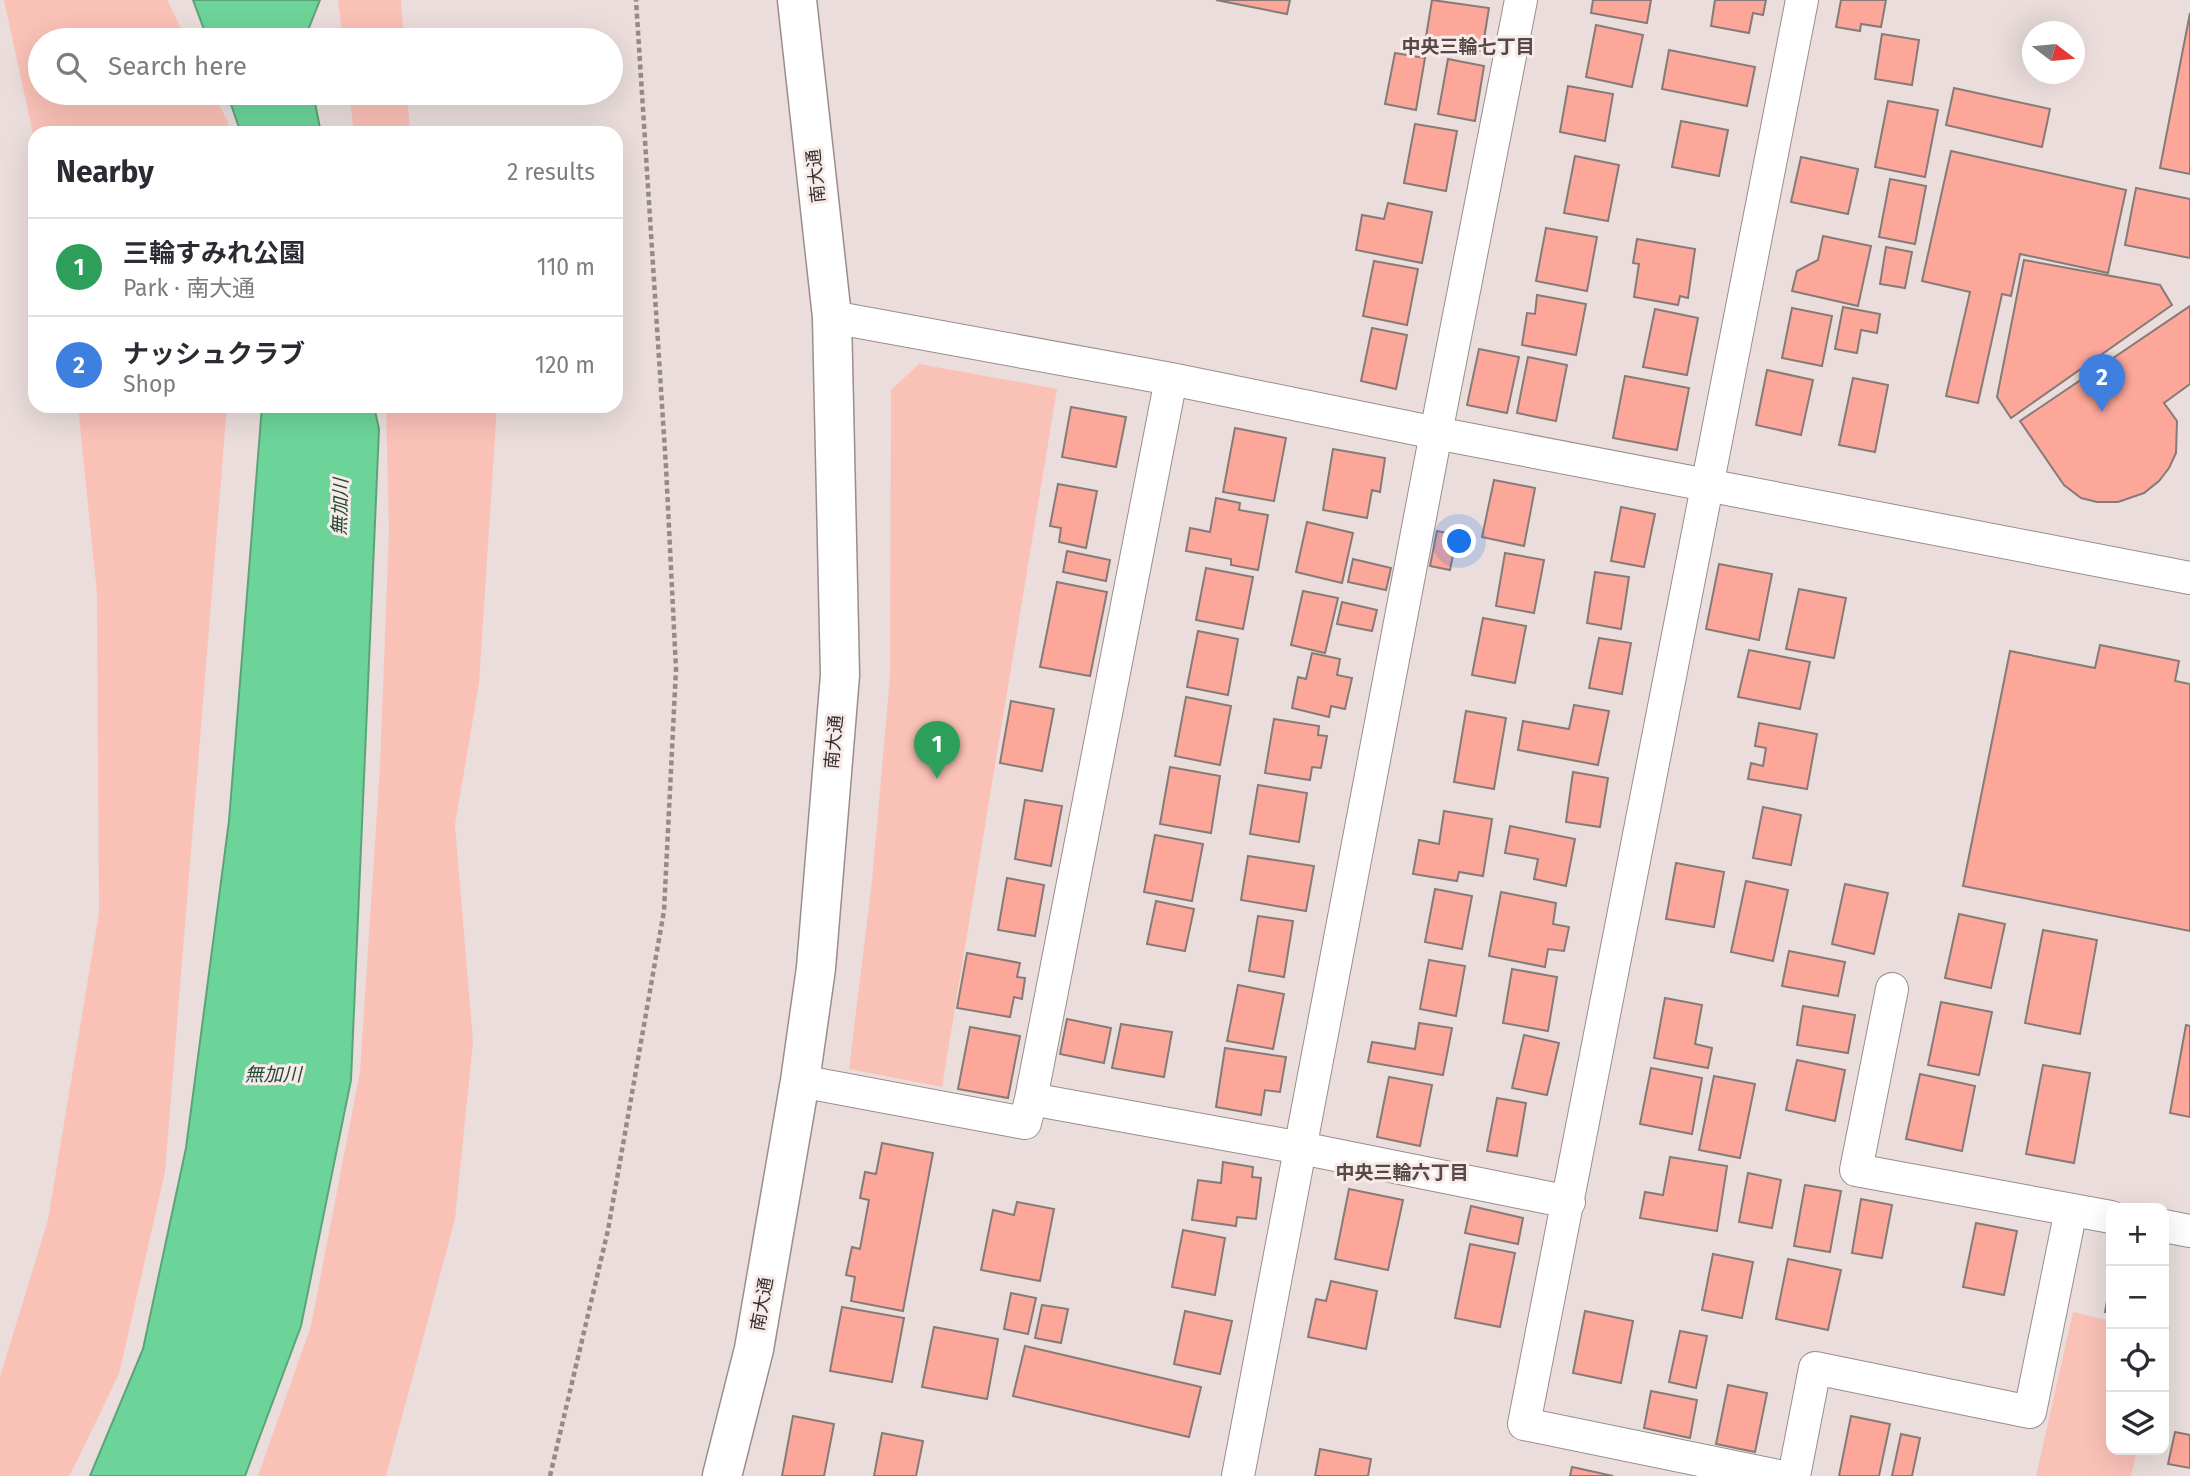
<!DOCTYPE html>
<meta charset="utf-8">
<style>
body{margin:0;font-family:"Fira Sans","Noto Sans JP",sans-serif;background:#f7f7f7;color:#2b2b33}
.controls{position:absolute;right:21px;bottom:21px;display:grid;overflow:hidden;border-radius:14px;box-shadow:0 7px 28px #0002}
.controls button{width:63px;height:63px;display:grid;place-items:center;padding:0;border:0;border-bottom:2px solid #e1e1e2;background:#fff;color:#2b2b33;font:35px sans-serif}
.compass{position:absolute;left:2022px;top:21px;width:63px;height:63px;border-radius:50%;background:#fff;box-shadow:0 7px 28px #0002;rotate:106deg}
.you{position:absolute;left:1460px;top:542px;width:24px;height:24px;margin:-18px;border:5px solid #fff;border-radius:50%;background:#1a73e8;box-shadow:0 0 0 10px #1a73e833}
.badge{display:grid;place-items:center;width:46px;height:46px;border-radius:50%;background:#34895d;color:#fff;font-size:23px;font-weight:700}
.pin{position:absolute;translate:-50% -58px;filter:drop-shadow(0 2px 4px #0008)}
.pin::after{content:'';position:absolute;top:37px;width:24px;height:21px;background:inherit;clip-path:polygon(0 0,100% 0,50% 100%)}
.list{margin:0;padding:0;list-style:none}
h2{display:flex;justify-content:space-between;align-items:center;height:91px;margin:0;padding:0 28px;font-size:30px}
h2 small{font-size:23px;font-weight:400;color:#7c7c81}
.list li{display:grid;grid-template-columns:46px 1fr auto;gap:21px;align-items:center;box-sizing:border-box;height:98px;padding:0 28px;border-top:2px solid #e1e1e2}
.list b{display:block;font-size:26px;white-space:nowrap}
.list p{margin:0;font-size:23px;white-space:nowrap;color:#7c7c81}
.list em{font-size:23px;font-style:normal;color:#7c7c81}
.icon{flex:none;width:38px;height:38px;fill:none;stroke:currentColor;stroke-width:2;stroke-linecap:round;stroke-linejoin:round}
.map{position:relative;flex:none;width:2190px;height:1476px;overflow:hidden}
.search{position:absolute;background:#fff;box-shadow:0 7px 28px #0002;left:28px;top:28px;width:595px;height:77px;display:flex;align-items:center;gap:18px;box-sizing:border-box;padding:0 24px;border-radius:38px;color:#7c7c81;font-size:26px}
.panel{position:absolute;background:#fff;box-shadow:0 7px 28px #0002;left:28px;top:126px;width:595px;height:287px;border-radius:21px}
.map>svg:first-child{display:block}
.green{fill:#fac1b7}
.water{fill:#6cd499;stroke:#5ca37a;stroke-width:2}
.building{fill:#fca799;stroke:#867b78;stroke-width:2}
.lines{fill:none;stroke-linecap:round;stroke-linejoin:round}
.minor-casing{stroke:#9a8e8c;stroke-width:34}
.tertiary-casing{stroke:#9a8e8c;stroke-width:41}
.path{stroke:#948b89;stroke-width:4.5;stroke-dasharray:5 3.5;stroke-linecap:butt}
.minor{stroke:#fff;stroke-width:32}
.tertiary{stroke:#fff;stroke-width:38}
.labels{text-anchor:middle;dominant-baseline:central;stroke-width:6;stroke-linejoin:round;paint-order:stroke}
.street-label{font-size:18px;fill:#363130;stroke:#f8eae8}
.neighbourhood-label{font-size:19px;font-weight:bold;fill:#544947;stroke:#f8eae8}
.water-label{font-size:19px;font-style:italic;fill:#1f4a33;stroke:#f8eae8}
</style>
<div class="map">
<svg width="2190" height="1476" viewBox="0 0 2190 1476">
<rect width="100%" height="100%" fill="#eadddb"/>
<path class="green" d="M4,0h163l20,40h-147v53h173l15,29v11h-193v10z
M338,0h63l3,40h-61z
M349,93h58l3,40h-56z
M919,364l138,25 -115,698 -93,-18 23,-188 18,-204 1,-287z
M78,406h149l-62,766 -46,202 -46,95 -4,7h-69v-99l48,-157 51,-307 -2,-320z
M386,406h111l-18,277 -24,142 18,216 -18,178 -69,257h-128l53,-150 49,-254 20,-305 9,-236z
M2073,1312l38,9v129h26l-6,26h-95z"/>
<path class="water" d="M193,0h127l-16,40h-96z
M227,93h86l8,40h-80z
M262,406h112l5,23 -28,651 -50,246 -56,150h-155l53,-127 43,-201 43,-327z"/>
<path class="building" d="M1216,0h74l-3,14z
M1432,0l57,8 -7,43 -57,-8z
M1593,0h58l-4,23 -56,-10z
M1715,0h51l-3,15 -10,-2 -4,20 -38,-7z
M1841,0h45l-5,27 -20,-3 -1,7 -24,-4z
M2190,13v161l-30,-6z
M1596,25l47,10 -11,52 -46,-10z
M1882,34l37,6 -7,45 -37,-6z
M1669,50l86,17 -8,39 -85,-17z
M1395,53l30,5 -9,52 -31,-6z
M1448,59l36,7 -9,55 -37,-7z
M1568,86l45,8 -8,47 -45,-9z
M1954,88l96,21 -8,38 -96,-22z
M1888,101l50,9 -13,67 -50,-10z
M1681,121l47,9 -9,46 -47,-9z
M1415,124l42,7 -11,60 -42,-8z
M1951,151l175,39 -18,83 -88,-19 -9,42 -9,-2 -24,109 -32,-7 24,-104 -48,-11z
M1575,156l44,9 -11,56 -44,-8z
M1801,157l57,12 -10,45 -57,-12z
M1890,179l36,7 -11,58 -36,-7z
M2136,188l54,11v59l-65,-13z
M1388,203l44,9 -10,51 -66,-13 6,-35 22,4z
M1546,228l51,9 -10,54 -51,-10z
M1823,236l48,10 -13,60 -66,-15 5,-20 21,-11z
M1637,239l58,10 -7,49 -8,-2 -2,9 -44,-8 5,-33 -6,-1z
M1886,247l26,5 -7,36 -25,-4z
M2024,260l136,25 12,20 -161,113 -14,-21z
M1374,261l44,8 -11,56 -44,-9z
M1537,295l49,9 -10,51 -54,-10 5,-32 8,1z
M2190,306v78l-26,19 13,18 -1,32 -7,15 -10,13 -15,12 -26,9h-21l-16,-4 -17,-13 -44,-64z
M1843,307l37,7 -3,19 -16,-3 -4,23 -22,-4z
M1792,308l40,8 -10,50 -40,-8z
M1655,309l43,9 -11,57 -44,-8z
M1372,328l35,7 -11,54 -35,-8z
M1479,349l40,8 -12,56 -40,-8z
M1528,357l39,8 -11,56 -39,-8z
M1767,370l46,10 -12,55 -45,-10z
M1625,376l64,12 -12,62 -64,-12z
M1853,378l35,7 -13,67 -36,-7z
M1071,407l55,10 -10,50 -54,-10z
M1235,428l51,10 -12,63 -51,-9z
M1333,449l52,9 -5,34 -8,-2 -5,28 -44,-8z
M1494,480l41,8 -11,58 -42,-9z
M1058,484l39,7 -11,57 -27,-6 2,-14 -11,-2z
M1216,498l24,5 -1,7 29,5 -10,55 -27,-5v-6l-45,-8 4,-23 20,4z
M1621,507l34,7 -11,53 -33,-6z
M1307,522l46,11 -11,50 -46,-11z
M1437,531l20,4 -7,35 -20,-4z
M1067,551l43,9 -4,21 -43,-9z
M1505,553l39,7 -10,53 -38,-7z
M1353,559l38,9 -5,22 -38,-8z
M1719,564l53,10 -13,66 -53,-11z
M1206,568l47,9 -10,52 -47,-9z
M1595,572l34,5 -8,52 -34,-6z
M1057,582l50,10 -17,84 -50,-9z
M1799,589l47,9 -12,60 -48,-9z
M1303,591l35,7 -13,55 -34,-8z
M1342,602l35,8 -5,21 -35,-7z
M1483,618l43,8 -11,57 -43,-8z
M1198,631l40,8 -10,56 -41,-8z
M1599,638l32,5 -9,51 -33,-6z
M2100,645l79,16 -4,20 15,3v247l-227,-45 47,-235 85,17z
M1749,650l61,12 -10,47 -62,-12z
M1312,653l28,6 -3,16 15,3 -7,31 -14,-3 -2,11 -37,-9 6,-31 8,2z
M1186,697l45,9 -11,59 -45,-9z
M1011,701l43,8 -12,62 -42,-8z
M1574,705l35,6 -11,54 -80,-15 5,-29 46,8z
M1466,711l40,7 -12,71 -40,-7z
M1274,719l45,7 -1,9 9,1 -6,32 -9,-1 -2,13 -45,-7z
M1759,723l58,11 -10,55 -59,-10 3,-16 12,3 3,-18 -11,-2z
M1170,767l50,9 -9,57 -51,-9z
M1573,772l35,6 -8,49 -34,-5z
M1258,785l49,8 -8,49 -49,-8z
M1025,800l37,6 -11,60 -36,-7z
M1763,807l38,8 -10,50 -38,-7z
M1444,811l48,8 -9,57 -24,-4 -2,9 -44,-7 6,-34 20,4z
M1510,826l65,13 -9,47 -32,-7 4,-20 -33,-6z
M1155,835l48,9 -11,57 -48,-9z
M1248,856l66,10 -8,45 -65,-11z
M1676,863l48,9 -10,55 -48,-8z
M1007,878l37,7 -9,51 -37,-6z
M1746,881l42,9 -15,71 -42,-9z
M1845,884l43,9 -14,61 -42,-10z
M1435,889l37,7 -10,53 -37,-7z
M1501,892l55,11 -3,21 16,3 -5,24 -16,-2 -3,18 -56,-11z
M1156,901l38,8 -9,42 -38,-7z
M1959,914l46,10 -14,64 -46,-10z
M1258,916l35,5 -9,56 -35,-6z
M2043,930l54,10 -17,94 -55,-11z
M1789,951l56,11 -7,34 -56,-10z
M967,953l53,10 -3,14 8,1 -3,21 -8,-2 -4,20 -53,-9z
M1429,960l36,6 -9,50 -36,-7z
M1512,969l45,8 -9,54 -45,-8z
M1238,985l46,9 -11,55 -46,-8z
M1665,998l37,7 -7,39 17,4 -4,20 -54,-10z
M1941,1002l51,10 -13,63 -51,-10z
M1803,1006l52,9 -7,38 -51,-8z
M1067,1019l44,9 -7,35 -44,-9z
M1419,1023l33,5 -9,47 -75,-13 4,-20 43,7z
M1121,1024l51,8 -8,45 -52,-9z
M2186,1025l4,1v91l-20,-4z
M970,1027l50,9 -12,62 -50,-9z
M1524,1035l35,8 -12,52 -35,-7z
M1225,1048l61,9 -6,35 -15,-2 -4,25 -45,-8z
M1797,1060l48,10 -10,51 -49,-11z
M2043,1065l47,8 -16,90 -48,-9z
M1651,1068l51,10 -10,56 -52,-10z
M1920,1074l55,12 -13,65 -56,-12z
M1714,1076l41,8 -15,74 -41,-8z
M1389,1077l43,8 -12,61 -43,-9z
M1497,1098l29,5 -9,53 -30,-5z
M882,1143l51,10 -30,158 -52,-10 4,-24 -9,-2 6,-28 8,2 9,-49 -9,-2 5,-26 11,2z
M1670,1157l57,9 -10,65 -77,-13 5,-26 18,3z
M1223,1162l30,5 -1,10 9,1 -5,41 -19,-2 -1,9 -44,-6 6,-40 23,3z
M1748,1173l33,7 -9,48 -33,-6z
M1805,1185l36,6 -11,61 -36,-6z
M1349,1189l54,11 -15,70 -53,-11z
M1861,1199l31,6 -10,53 -30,-5z
M1017,1202l37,7 -14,72 -59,-11 12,-60 21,5z
M1471,1206l52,12 -5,26 -53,-11z
M1976,1223l41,8 -13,64 -41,-8z
M1183,1230l42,8 -10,57 -43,-8z
M1470,1244l45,9 -15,74 -45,-9z
M1713,1254l40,8 -11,56 -40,-8z
M1788,1259l53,11 -13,60 -52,-11z
M2111,1279v34l-6,-1z
M1331,1281l46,10 -11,58 -58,-12 8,-38 10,2z
M1011,1293l25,5 -8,36 -24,-5z
M1042,1305l26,4 -7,34 -26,-5z
M842,1307l62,11 -12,64 -62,-11z
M1185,1311l47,10 -12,53 -46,-10z
M1585,1311l48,10 -12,62 -48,-10z
M934,1327l64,12 -11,60 -65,-12z
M1680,1331l27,5 -11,52 -27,-6z
M1025,1346l176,41 -12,50 -176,-41z
M1728,1385l39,8 -12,59 -39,-8z
M1651,1391l46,9 -7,38 -46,-10z
M793,1416l41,8 -10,52h-42z
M1851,1416l39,8 -11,52h-40z
M2175,1432l15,3v33l-22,-4z
M882,1433l41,8 -7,35h-42z
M1901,1434l19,4 -8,38h-20z
M1320,1449l51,10 -3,17h-53z
M1572,1467l41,9h-43z"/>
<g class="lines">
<defs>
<path id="minor" d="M832,317l339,62 265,54 754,145
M1892,989l-36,181 255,47
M800,1081l225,42 6,-24 270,49 268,54
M1031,1099l140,-720
M2164,1226l26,5
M1238,1476l198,-1043 85,-433
M1778,1476l-254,-52 278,-1424
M1794,1476l21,-108 215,44 41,-202"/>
<path id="tertiary" d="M722,1476l32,-127 46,-268 16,-113 24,-293 -8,-358 -35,-317"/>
</defs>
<use href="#minor" class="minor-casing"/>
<use href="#tertiary" class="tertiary-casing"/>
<path class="path" d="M550,1476l58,-246 56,-319 12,-242 -10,-202 -30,-467"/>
<use href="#minor" class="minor"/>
<use href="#tertiary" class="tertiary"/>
</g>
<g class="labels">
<g class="street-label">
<text transform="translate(816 176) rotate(-96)">南大通</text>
<text transform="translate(834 742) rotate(-85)">南大通</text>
<text transform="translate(762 1304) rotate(-80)">南大通</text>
</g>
<g class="neighbourhood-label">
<text x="1468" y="46">中央三輪七丁目</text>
<text x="1402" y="1172">中央三輪六丁目</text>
</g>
<g class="water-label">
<text transform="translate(340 507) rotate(-88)">無加川</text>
<text x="273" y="1074">無加川</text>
</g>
</g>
</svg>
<div class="controls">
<button>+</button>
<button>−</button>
<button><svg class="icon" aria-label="locate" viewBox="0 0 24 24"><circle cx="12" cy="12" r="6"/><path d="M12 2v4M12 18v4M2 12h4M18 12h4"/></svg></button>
<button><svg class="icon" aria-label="layers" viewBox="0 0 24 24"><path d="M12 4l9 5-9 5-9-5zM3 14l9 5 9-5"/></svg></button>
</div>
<svg class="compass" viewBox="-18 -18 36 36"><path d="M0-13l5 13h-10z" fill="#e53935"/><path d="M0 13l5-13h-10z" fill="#7c7c81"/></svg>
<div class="you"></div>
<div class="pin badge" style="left:937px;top:779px;background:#2e9e5b">1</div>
<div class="pin badge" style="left:2102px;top:412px;background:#3f7fe0">2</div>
<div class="search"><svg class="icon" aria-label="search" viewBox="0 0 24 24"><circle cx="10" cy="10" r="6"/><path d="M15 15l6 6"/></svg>Search here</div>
<section class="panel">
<h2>Nearby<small>2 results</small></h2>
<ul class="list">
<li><span class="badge" style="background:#2e9e5b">1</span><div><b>三輪すみれ公園</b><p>Park · 南大通</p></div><em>110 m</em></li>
<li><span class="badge" style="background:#3f7fe0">2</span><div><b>ナッシュクラブ</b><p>Shop</p></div><em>120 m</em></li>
</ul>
</section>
</div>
